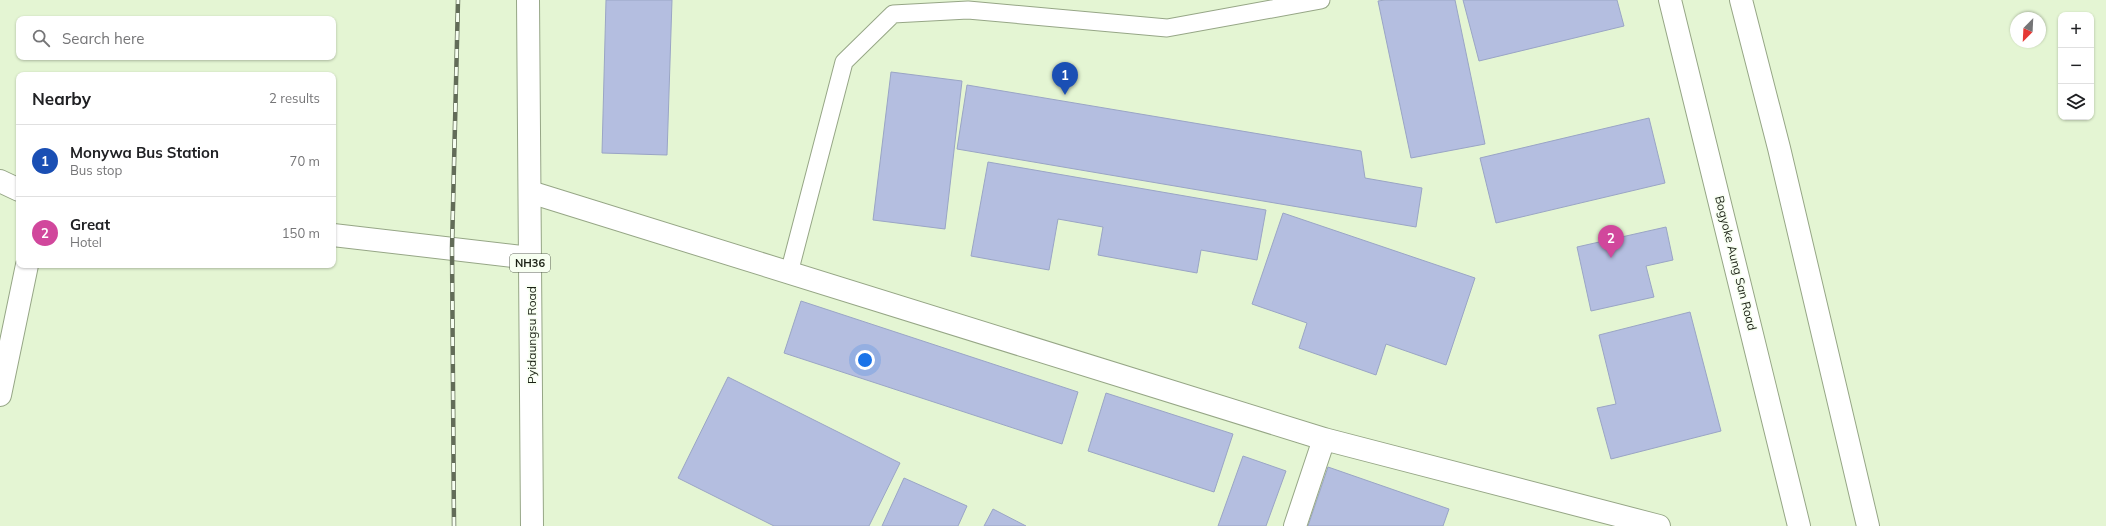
<!DOCTYPE html>
<meta charset="utf-8">
<style>
body{margin:0;font-family:Mulish,sans-serif;background:#f6f6f6;color:#202124}
.controls{position:absolute;right:12px;top:12px;display:grid;overflow:hidden;border-radius:8px;box-shadow:0 1px 3px #0004}
.controls button{width:36px;height:36px;display:grid;place-items:center;padding:0;border:0;border-bottom:1px solid #e0e0e0;background:#fff;color:#202124;font:20px sans-serif}
.compass{position:absolute;left:2010px;top:12px;width:36px;height:36px;border-radius:50%;background:#fff;box-shadow:0 1px 3px #0004;rotate:204deg}
.you{position:absolute;left:865px;top:360px;width:14px;height:14px;margin:-10px;border:3px solid #fff;border-radius:50%;background:#1a73e8;box-shadow:0 0 0 6px #1a73e833}
.badge{display:grid;place-items:center;width:26px;height:26px;border-radius:50%;background:#576ee4;color:#fff;font-size:13px;font-weight:700}
.pin{position:absolute;translate:-50% -33px;filter:drop-shadow(0 1px 2px #0008)}
.pin::after{content:'';position:absolute;top:21px;width:14px;height:12px;background:inherit;clip-path:polygon(0 0,100% 0,50% 100%)}
.list{margin:0;padding:0;list-style:none}
h2{display:flex;justify-content:space-between;align-items:center;height:52px;margin:0;padding:0 16px;font-size:17px}
h2 small{font-size:13px;font-weight:400;color:#757577}
.list li{display:grid;grid-template-columns:26px 1fr auto;gap:12px;align-items:center;box-sizing:border-box;height:72px;padding:0 16px;border-top:1px solid #e0e0e0}
.list b{display:block;font-size:15px;white-space:nowrap}
.list p{margin:0;font-size:13px;white-space:nowrap;color:#757577}
.list em{font-size:13px;font-style:normal;color:#757577}
.icon{flex:none;width:22px;height:22px;fill:none;stroke:currentColor;stroke-width:2;stroke-linecap:round;stroke-linejoin:round}
.map{position:relative;flex:none;width:2106px;height:526px;overflow:hidden}
.search{position:absolute;background:#fff;box-shadow:0 1px 3px #0004;left:16px;top:16px;width:320px;height:44px;display:flex;align-items:center;gap:10px;box-sizing:border-box;padding:0 14px;border-radius:8px;color:#757577;font-size:15px}
.panel{position:absolute;background:#fff;box-shadow:0 1px 3px #0004;left:16px;top:72px;width:320px;height:196px;border-radius:8px}
.map>svg:first-child{display:block}
.building{fill:#b4bee0;stroke:#9aa5c5}
.lines{fill:none;stroke-linecap:round;stroke-linejoin:round}
.lane-casing{stroke:#96a686;stroke-width:19}
.street-casing{stroke:#96a686;stroke-width:24}
.highway-casing{stroke:#96a686;stroke-width:24}
.lane{stroke:#fff;stroke-width:17}
.street{stroke:#fff;stroke-width:22}
.highway{stroke:#fff;stroke-width:22}
.rail-casing{stroke:#626c58;stroke-width:4.5}
.rail{stroke:#f7fff1;stroke-width:3;stroke-dasharray:9;stroke-linecap:butt}
.labels{text-anchor:middle;dominant-baseline:central;stroke-width:3;stroke-linejoin:round;paint-order:stroke}
.shield{fill:#f7fff1;stroke:#5c6356;stroke-width:1}
.shield-label{font-size:11px;font-weight:bold;fill:#1a2014}
.street-label{font-size:12px;fill:#1a2014;stroke:#f7fff1}
</style>
<div class="map">
<svg width="2106" height="526" viewBox="0 0 2106 526">
<rect width="100%" height="100%" fill="#e4f5d3"/>
<path class="building" d="M606,0h66l-5,155 -65,-2z
M1385,0h70l30,144 -74,14 -33,-157z
M1463,0h154l7,26 -145,35z
M891,72l71,9 -17,148 -72,-9z
M967,85l394,66 4,27 57,10 -6,39 -459,-78z
M1649,118l16,65 -169,40 -16,-65z
M988,162l278,48 -9,50 -56,-10 -4,23 -99,-18 5,-28 -45,-8 -9,51 -78,-14z
M1283,213l192,65 -29,87 -60,-21 -10,31 -77,-27 8,-25 -55,-19z
M1666,227l7,33 -27,6 8,31 -63,14 -14,-64z
M801,301l277,91 -16,52 -278,-91z
M1690,312l31,119 -110,28 -14,-51 19,-4 -17,-69z
M728,377l172,86 -31,63h-95l-96,-48z
M1106,393l127,41 -19,58 -126,-41z
M1243,456l43,15 -20,55h-48z
M1328,467l121,42 -6,17h-135z
M904,478l63,28 -9,20h-76z
M993,509l33,17h-42z"/>
<g class="lines">
<defs>
<path id="lane" d="M789,273l55,-211 49,-48 75,-4 199,18 154,-28"/>
<path id="street" d="M0,181l19,9
M530,192l794,247 335,87
M333,235l197,23
M0,395l27,-130
M1295,526l29,-87"/>
<path id="highway" d="M528,0l4,526
M1670,0l129,526
M1741,0l38,148 89,378"/>
</defs>
<use href="#lane" class="lane-casing"/>
<use href="#street" class="street-casing"/>
<use href="#highway" class="highway-casing"/>
<use href="#lane" class="lane"/>
<use href="#street" class="street"/>
<use href="#highway" class="highway"/>
<defs>
<path id="rail" d="M454,526l-2,-278 6,-248"/>
</defs>
<use href="#rail" class="rail-casing"/>
<use href="#rail" class="rail"/>
</g>
<g class="labels">
<rect class="shield" x="510" y="254" width="40" height="18" rx="3"/>
<g class="shield-label">
<text x="530" y="263">NH36</text>
</g>
<g class="street-label">
<text transform="translate(1736 263) rotate(76)">Bogyoke Aung San Road</text>
<text transform="translate(531 335) rotate(-90)">Pyidaungsu Road</text>
</g>
</g>
</svg>
<div class="controls">
<button>+</button>
<button>−</button>
<button><svg class="icon" aria-label="layers" viewBox="0 0 24 24"><path d="M12 4l9 5-9 5-9-5zM3 14l9 5 9-5"/></svg></button>
</div>
<svg class="compass" viewBox="-18 -18 36 36"><path d="M0-13l5 13h-10z" fill="#e53935"/><path d="M0 13l5-13h-10z" fill="#757577"/></svg>
<div class="you"></div>
<div class="pin badge" style="left:1065px;top:95px;background:#1a4fb4">1</div>
<div class="pin badge" style="left:1611px;top:258px;background:#d1479c">2</div>
<div class="search"><svg class="icon" aria-label="search" viewBox="0 0 24 24"><circle cx="10" cy="10" r="6"/><path d="M15 15l6 6"/></svg>Search here</div>
<section class="panel">
<h2>Nearby<small>2 results</small></h2>
<ul class="list">
<li><span class="badge" style="background:#1a4fb4">1</span><div><b>Monywa Bus Station</b><p>Bus stop</p></div><em>70 m</em></li>
<li><span class="badge" style="background:#d1479c">2</span><div><b>Great</b><p>Hotel</p></div><em>150 m</em></li>
</ul>
</section>
</div>
